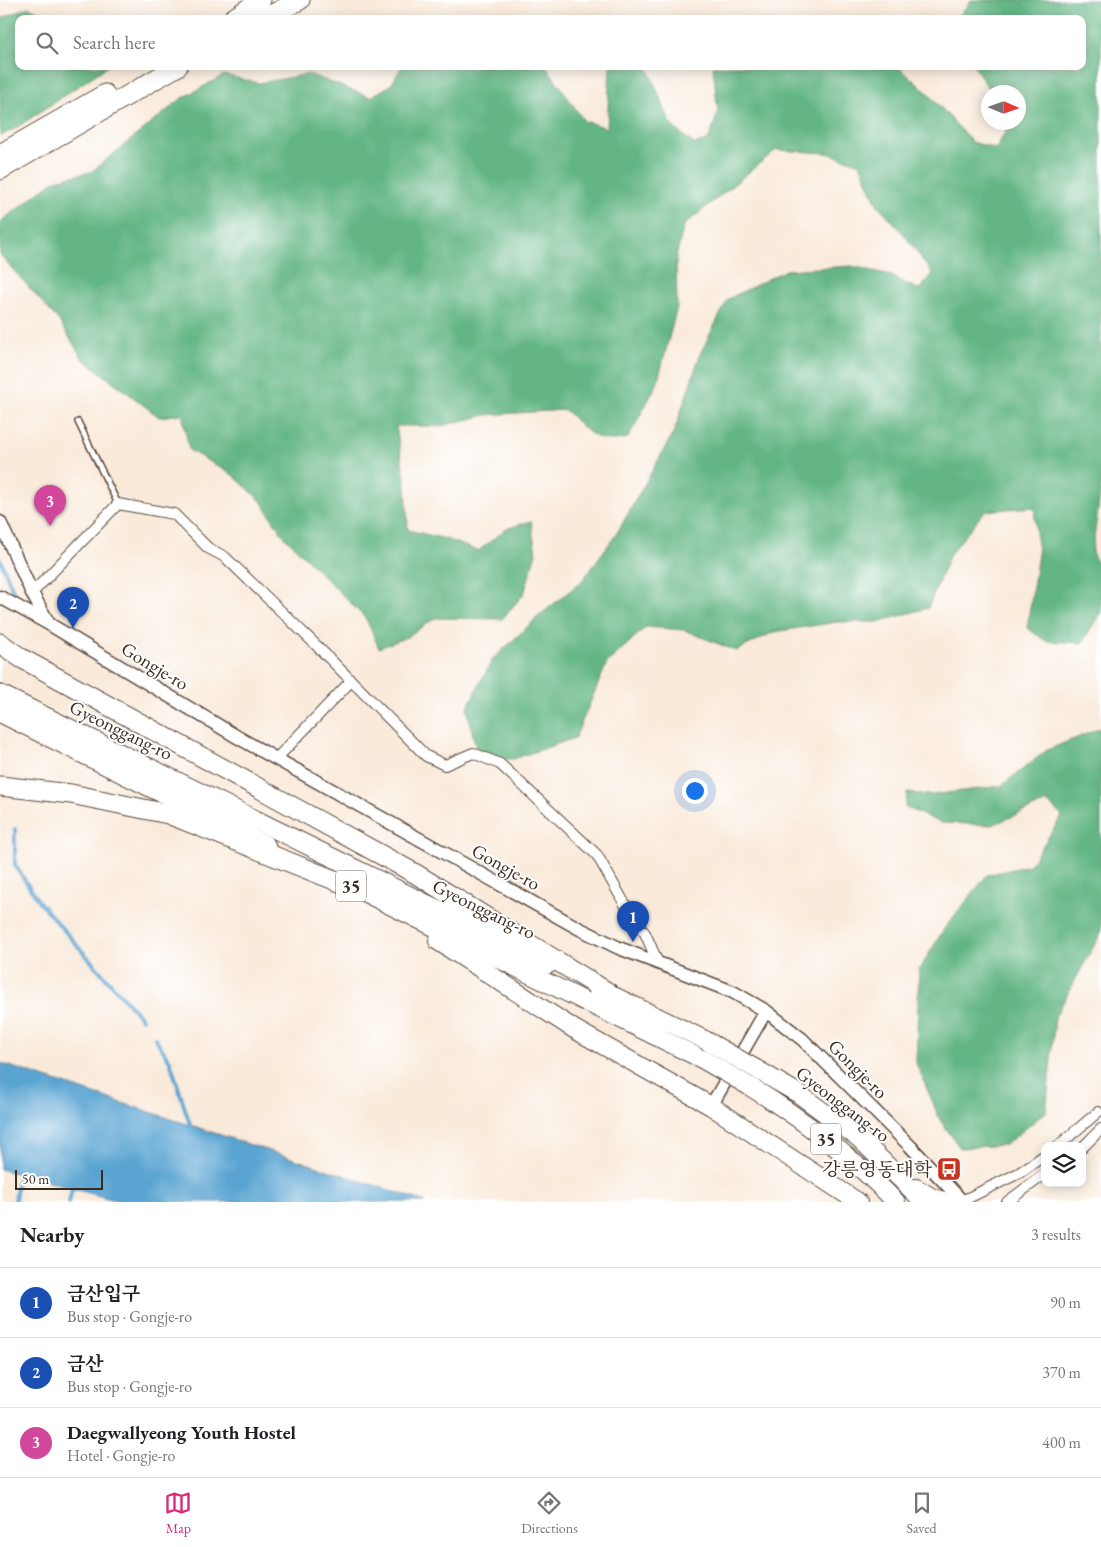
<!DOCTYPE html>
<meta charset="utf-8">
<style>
body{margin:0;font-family:"EB Garamond","Noto Serif KR",serif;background:#f6f6f6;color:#202124}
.controls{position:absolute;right:15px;bottom:15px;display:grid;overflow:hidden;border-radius:10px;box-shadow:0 2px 12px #0003}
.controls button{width:45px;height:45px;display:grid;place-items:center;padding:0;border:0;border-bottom:1px solid #e0e0e0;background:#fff;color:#202124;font:25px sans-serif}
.compass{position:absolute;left:981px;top:85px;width:45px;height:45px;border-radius:50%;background:#fff;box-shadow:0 2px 12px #0003;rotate:92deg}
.scale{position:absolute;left:15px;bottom:12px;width:88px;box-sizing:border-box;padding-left:5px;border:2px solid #3b2a1e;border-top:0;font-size:14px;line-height:18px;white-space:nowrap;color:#3b2a1e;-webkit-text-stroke:4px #fff;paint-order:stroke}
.you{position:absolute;left:694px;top:790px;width:18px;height:18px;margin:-12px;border:4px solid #fff;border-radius:50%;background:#1a73e8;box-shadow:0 0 0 8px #1a73e833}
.badge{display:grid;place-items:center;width:32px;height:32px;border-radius:50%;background:#db2777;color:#fff;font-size:16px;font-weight:700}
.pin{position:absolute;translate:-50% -41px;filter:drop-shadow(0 1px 2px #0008)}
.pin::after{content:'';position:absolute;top:26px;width:18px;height:15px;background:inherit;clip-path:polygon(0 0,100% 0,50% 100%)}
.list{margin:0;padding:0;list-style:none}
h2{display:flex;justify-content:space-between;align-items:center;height:65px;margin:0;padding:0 20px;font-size:21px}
h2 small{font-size:16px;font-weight:400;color:#757577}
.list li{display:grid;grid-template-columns:32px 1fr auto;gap:15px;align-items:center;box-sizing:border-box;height:70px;padding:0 20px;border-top:1px solid #e0e0e0}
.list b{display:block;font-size:19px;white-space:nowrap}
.list p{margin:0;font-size:16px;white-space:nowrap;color:#757577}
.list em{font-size:16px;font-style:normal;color:#757577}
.icon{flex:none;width:28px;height:28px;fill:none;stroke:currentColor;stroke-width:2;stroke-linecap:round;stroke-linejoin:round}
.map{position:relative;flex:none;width:1101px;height:1202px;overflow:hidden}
.search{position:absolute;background:#fff;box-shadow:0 2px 12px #0003;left:15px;right:15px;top:15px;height:55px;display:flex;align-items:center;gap:12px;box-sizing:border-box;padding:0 18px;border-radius:10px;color:#757577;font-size:19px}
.sheet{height:275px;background:#fff}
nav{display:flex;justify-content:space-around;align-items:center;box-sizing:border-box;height:70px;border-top:1px solid #e0e0e0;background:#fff;font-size:14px;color:#757577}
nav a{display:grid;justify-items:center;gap:2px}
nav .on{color:#db2777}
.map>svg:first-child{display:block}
.forest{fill:#63b684;stroke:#4f7051}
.water{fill:#5aa4d2;stroke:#4a6778}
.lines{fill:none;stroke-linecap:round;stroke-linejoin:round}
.stream{stroke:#5aa4d2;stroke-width:4}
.service-casing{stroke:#58473a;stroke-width:8}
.minor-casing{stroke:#58473a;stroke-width:12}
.tertiary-casing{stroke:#58473a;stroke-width:15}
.trunk-casing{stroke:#58473a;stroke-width:20}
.motorway-casing{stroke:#58473a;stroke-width:21}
.service{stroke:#fff;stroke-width:5}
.minor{stroke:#fff;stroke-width:10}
.tertiary{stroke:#fff;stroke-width:12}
.trunk{stroke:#fff;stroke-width:18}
.motorway{stroke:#fff;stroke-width:19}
.trunk-bridge-casing{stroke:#58473a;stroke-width:20;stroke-linecap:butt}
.trunk-bridge{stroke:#fff;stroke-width:18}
.labels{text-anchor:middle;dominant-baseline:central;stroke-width:4;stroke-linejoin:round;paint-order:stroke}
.shield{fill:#fff;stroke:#766a62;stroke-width:1}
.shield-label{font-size:18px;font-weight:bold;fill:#3b2a1e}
.street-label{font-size:19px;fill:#3b2a1e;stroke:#fff}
.poi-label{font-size:19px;fill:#3b2a1e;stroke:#fff;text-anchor:end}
</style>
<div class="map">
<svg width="1101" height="1202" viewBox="0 0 1101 1202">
<rect width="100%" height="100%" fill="#fff"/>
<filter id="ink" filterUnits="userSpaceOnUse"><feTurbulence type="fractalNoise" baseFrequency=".02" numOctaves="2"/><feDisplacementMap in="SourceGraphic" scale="10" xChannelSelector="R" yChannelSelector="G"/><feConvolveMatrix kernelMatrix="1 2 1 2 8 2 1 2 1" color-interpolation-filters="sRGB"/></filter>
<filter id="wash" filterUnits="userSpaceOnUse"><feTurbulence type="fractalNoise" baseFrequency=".0096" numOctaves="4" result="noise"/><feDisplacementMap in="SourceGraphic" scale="20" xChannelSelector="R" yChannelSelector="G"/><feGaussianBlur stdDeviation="1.12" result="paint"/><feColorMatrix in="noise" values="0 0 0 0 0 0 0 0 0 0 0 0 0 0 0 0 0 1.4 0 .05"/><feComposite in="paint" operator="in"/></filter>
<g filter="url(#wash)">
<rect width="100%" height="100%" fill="#f9eada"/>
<path class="forest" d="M972,0h129v487l-9,66 9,16v43l-19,31 -36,-2 -19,-13 11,-74 -4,-47 -49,4 -35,43 -22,54 -51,14h-40l-63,10 -38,19 -52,-21 -38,-3 -39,36 -32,75 -62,21 -35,-1 -11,-50 25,-48 48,-45 42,-34 35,-48 57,-101 27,-80 27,-53 58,-29 65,-4 36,8 33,16 12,-17 -29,-40 -26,-29 -17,-40 -33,-11 -51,-3 -92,75 -8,32 1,50 -20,77 -29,54c-32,8 -42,-8 -63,-28l-79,5 -45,11h-45l10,59 2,45 38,9 32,12 28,-22 25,-8 5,32 -12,41 -22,25 -67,-1 -28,19 -28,11 -13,-29 -84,-85 -21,-33 -28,-26 -44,-25 -7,-36 -23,3 -76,-58 -24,-38 -59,-66v-33l55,-42 36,-8 90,-73 43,-24 35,8 50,-9 61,23 21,-12 11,-19h144l38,55 23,7 3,-62h37l25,60 22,18 14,-3 10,-28 -5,-47h184l30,26 45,50 24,7 14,-26 8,-1v-30h-27l-17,-26h108v-47h-126z
M29,7l25,12h-35v47h89l-92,62 -16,8v-114l4,-5z
M1101,728v205l-46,84 -9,95 -41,33 -45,3 -20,-28 -24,-57 3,-93 25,-41 43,-54 43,-10 32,-49 -15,-14 -55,23 -51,-2 -36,-16 2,-14 24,2 70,-9 46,-36z"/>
<path class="water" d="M0,1063l426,139h-304l-122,-33z"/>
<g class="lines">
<path class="stream" d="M0,559l15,36
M15,829v36l24,37 103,117
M155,1038l15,23 21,67
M15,1202l4,-33
M69,1202l4,-17"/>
</g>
</g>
<g filter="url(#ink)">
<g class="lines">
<defs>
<path id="service" d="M78,422l40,82"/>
<path id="minor" d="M32,593l86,-89 56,10 34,34 17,9 91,88 110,111 19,9 28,-12 27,11 97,91 38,67 10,11 13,30
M276,759l75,-78
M1058,1146l40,-34
M1082,1148l19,-19
M962,1201l57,-28 26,-18
M1007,1202l38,-28"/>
<path id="tertiary" d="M0,522l32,71 17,31
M0,597l49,27 190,114 339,190 41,20 114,44 33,19 36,28 108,107 53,56
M711,1106l55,-95"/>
<path id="trunk" d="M0,694l549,270
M0,713l266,132
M339,880l363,179
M438,941l136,88 137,77 147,96
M597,988l108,52
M756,1069l43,25 61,45 64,63
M749,1086c54,33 103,71 147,116
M916,1188l17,10 14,4"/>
<path id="motorway" d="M232,19l29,-19
M263,19l37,-19
M0,154l105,-60
M0,170l178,-104
M0,643l21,15 395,216 193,119
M0,786l71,8 97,20 184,73"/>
</defs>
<use href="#service" class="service-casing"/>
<use href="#minor" class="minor-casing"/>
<use href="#tertiary" class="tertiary-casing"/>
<use href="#trunk" class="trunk-casing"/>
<use href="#motorway" class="motorway-casing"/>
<use href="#service" class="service"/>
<use href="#minor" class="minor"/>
<use href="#tertiary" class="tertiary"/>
<use href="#trunk" class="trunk"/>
<use href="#motorway" class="motorway"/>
<defs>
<path id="trunk-bridge" d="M705,1040l51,29
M702,1059l47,27"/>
</defs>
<use href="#trunk-bridge" class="trunk-bridge-casing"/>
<use href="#trunk-bridge" class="trunk-bridge"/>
</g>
</g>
<defs>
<symbol id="bus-square" viewBox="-11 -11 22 22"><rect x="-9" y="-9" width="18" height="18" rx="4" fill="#c8321e" stroke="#fff"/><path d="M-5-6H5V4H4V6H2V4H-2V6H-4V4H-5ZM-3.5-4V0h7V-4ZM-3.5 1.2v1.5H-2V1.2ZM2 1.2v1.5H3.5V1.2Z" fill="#fff"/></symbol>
</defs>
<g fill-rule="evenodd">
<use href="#bus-square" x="935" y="1155" width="28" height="28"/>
</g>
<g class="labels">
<g class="shield">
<rect x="336" y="870.5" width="30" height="31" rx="4"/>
<rect x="811" y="1123.5" width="30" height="31" rx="4"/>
</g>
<g class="shield-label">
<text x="351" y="886">35</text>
<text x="826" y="1139">35</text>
</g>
<g class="street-label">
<text transform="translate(155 666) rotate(31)">Gongje-ro</text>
<text transform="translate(121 730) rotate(26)">Gyeonggang-ro</text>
<text transform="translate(506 867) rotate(29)">Gongje-ro</text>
<text transform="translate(484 909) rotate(26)">Gyeonggang-ro</text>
<text transform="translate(858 1069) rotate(45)">Gongje-ro</text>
<text transform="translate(843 1104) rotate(37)">Gyeonggang-ro</text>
</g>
<g class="poi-label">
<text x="932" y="1169">강릉영동대학</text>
</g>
</g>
</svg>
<div class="controls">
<button><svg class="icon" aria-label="layers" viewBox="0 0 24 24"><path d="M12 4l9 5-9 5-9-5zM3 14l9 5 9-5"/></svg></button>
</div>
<svg class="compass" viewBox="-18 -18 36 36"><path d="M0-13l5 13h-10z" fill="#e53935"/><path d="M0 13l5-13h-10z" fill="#757577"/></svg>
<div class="scale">50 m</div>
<div class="you"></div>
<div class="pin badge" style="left:633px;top:942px;background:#1a4fb4">1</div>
<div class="pin badge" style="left:73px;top:628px;background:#1a4fb4">2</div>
<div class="pin badge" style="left:50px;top:526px;background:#d1479c">3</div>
<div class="search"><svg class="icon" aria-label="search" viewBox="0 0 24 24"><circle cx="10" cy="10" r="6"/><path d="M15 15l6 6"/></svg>Search here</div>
</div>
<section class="sheet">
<h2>Nearby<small>3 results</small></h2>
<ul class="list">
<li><span class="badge" style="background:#1a4fb4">1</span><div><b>금산입구</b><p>Bus stop · Gongje-ro</p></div><em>90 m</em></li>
<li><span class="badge" style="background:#1a4fb4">2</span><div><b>금산</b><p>Bus stop · Gongje-ro</p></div><em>370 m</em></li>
<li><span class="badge" style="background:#d1479c">3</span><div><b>Daegwallyeong Youth Hostel</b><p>Hotel · Gongje-ro</p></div><em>400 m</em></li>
</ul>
</section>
<nav>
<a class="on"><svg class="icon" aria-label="map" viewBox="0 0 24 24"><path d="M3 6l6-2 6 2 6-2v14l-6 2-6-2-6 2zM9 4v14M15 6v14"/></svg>Map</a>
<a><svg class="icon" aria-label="directions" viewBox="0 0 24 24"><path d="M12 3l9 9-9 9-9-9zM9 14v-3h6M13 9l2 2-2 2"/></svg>Directions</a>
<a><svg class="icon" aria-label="saved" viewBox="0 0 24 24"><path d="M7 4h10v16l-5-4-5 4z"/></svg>Saved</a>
</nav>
